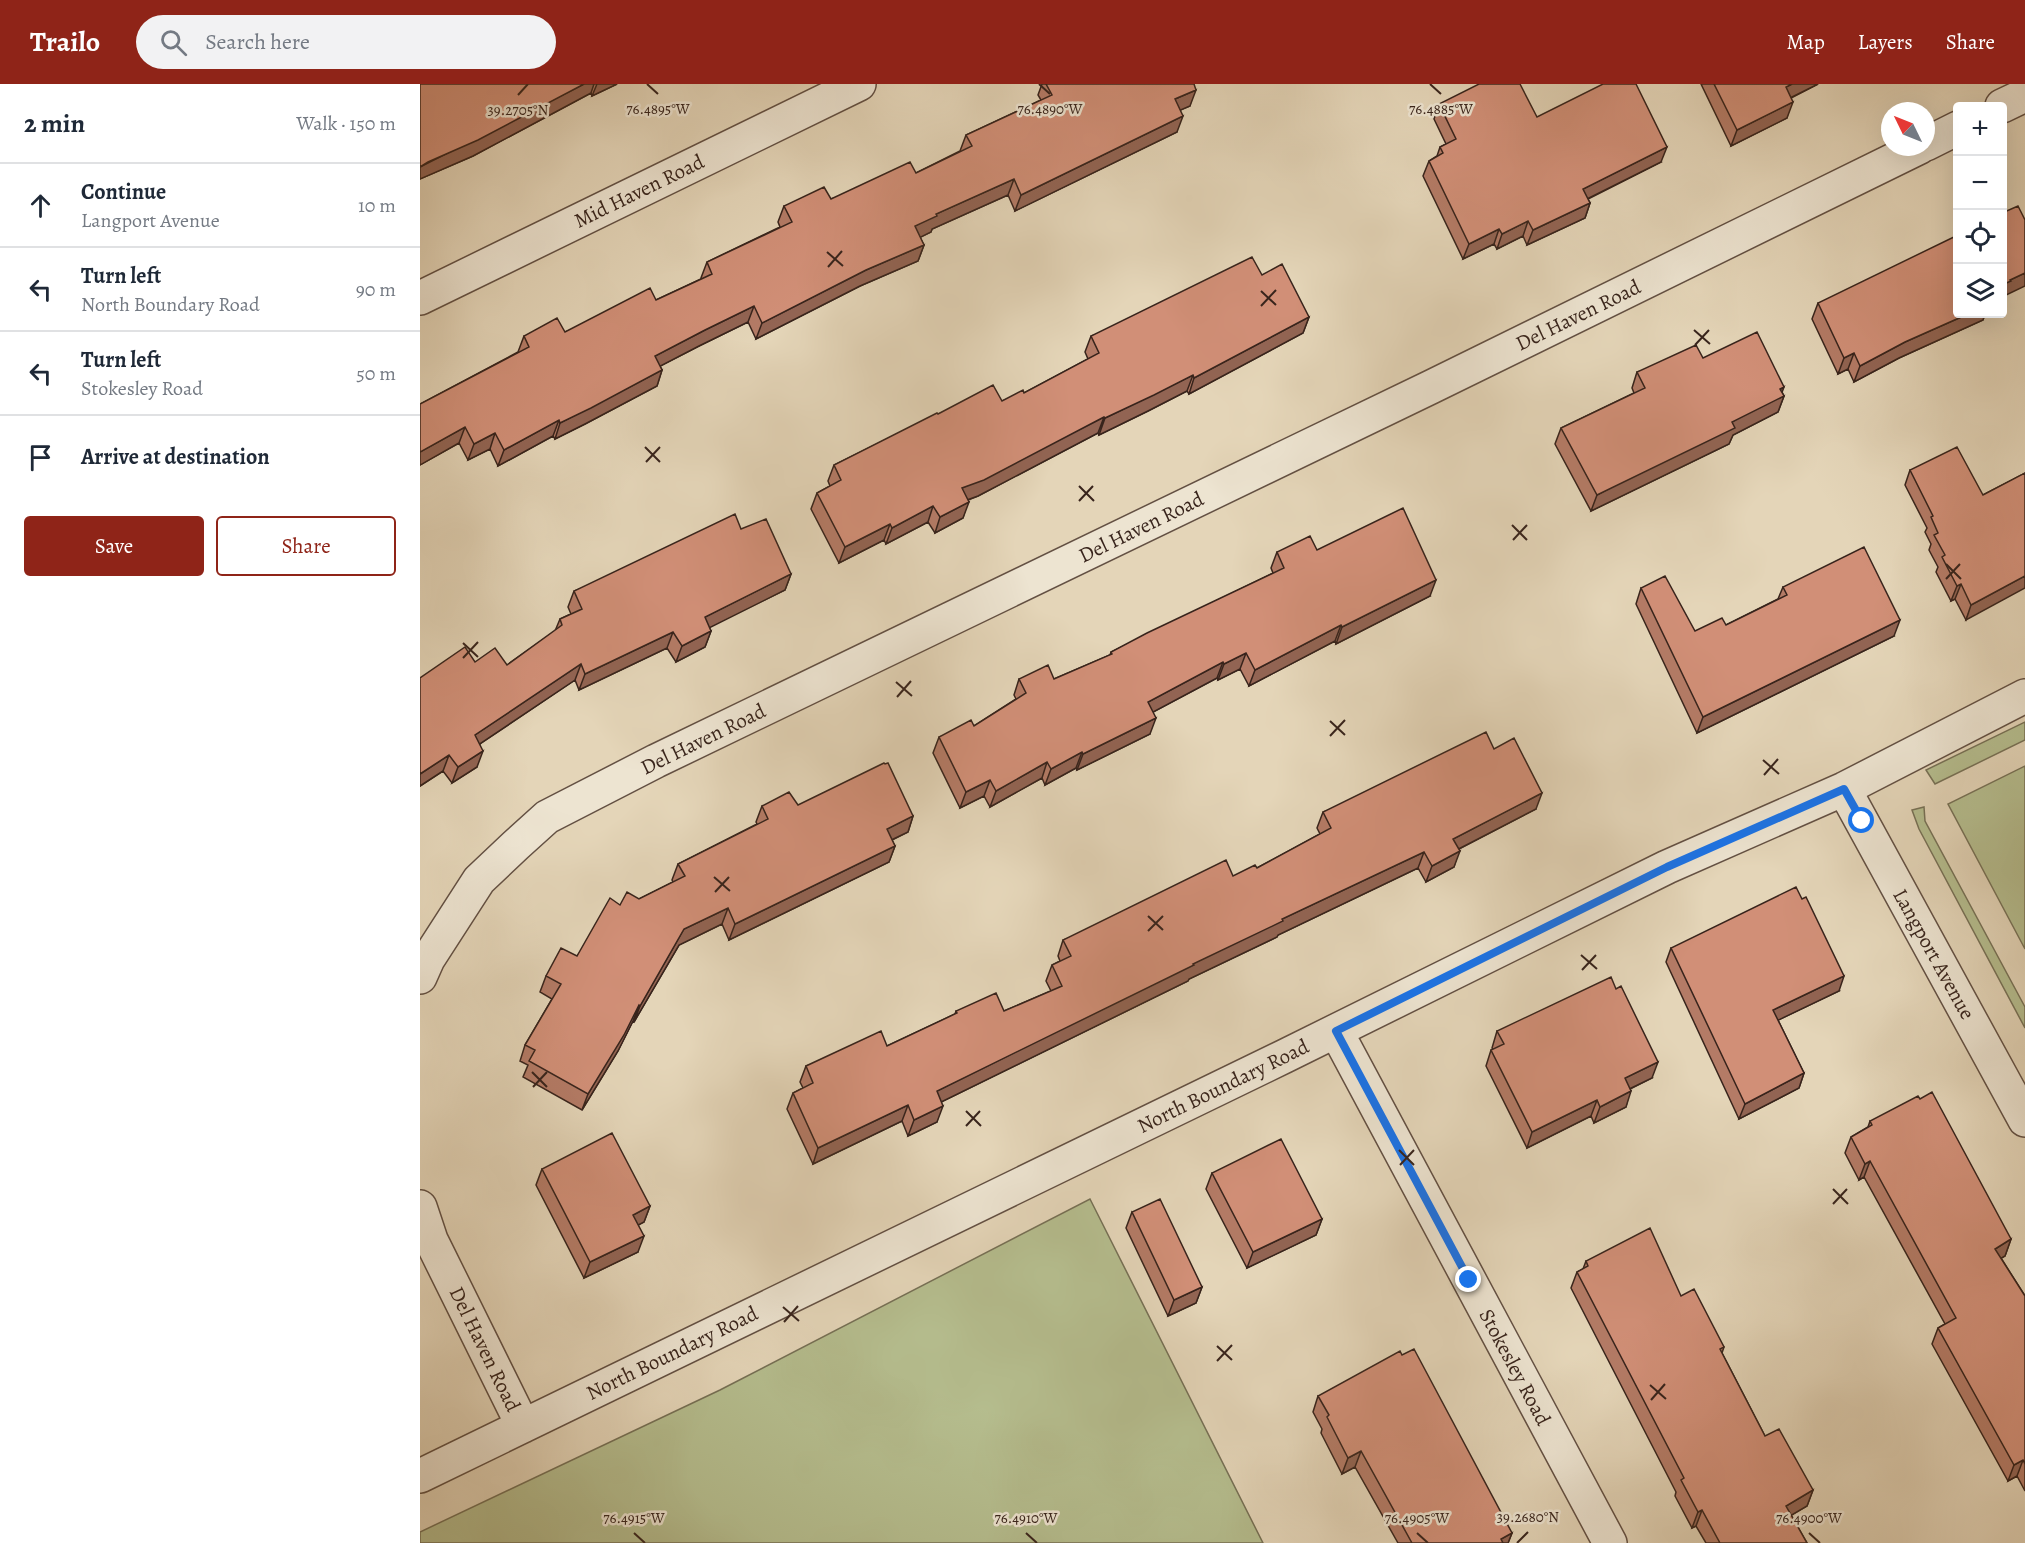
<!DOCTYPE html>
<meta charset="utf-8">
<style>
body{margin:0;font-family:Alegreya,serif;background:#f2f2f3;color:#1f2937}
.controls{position:absolute;right:18px;top:18px;display:grid;overflow:hidden;border-radius:6px;box-shadow:0 6px 24px #0002}
.controls button{width:54px;height:54px;display:grid;place-items:center;padding:0;border:0;border-bottom:2px solid #e0e1e3;background:#fff;color:#1f2937;font:30px sans-serif}
.compass{position:absolute;left:1461px;top:18px;width:54px;height:54px;border-radius:50%;background:#fff;box-shadow:0 6px 24px #0002;rotate:313deg}
.stop{position:absolute;width:18px;height:18px;margin:-14px;border:4px solid #1a73e8;border-radius:50%;background:#fff}
.stop.end{background:#1a73e8;border-color:#fff;box-shadow:0 2px 6px #0008}
.list{margin:0;padding:0;list-style:none}
h2{display:flex;justify-content:space-between;align-items:center;height:78px;margin:0;padding:0 24px;font-size:26px}
h2 small{font-size:20px;font-weight:400;color:#747a83}
.list li{display:grid;grid-template-columns:39px 1fr auto;gap:18px;align-items:center;box-sizing:border-box;height:84px;padding:0 24px;border-top:2px solid #e0e1e3}
.list b{display:block;font-size:22px;white-space:nowrap}
.list p{margin:0;font-size:20px;white-space:nowrap;color:#747a83}
.list em{font-size:20px;font-style:normal;color:#747a83}
.actions{display:flex;gap:12px;padding:18px 24px}
.actions a{flex:1;padding:14px 0;border:2px solid #8f2418;border-radius:6px;text-align:center;font-size:21px;color:#8f2418}
.actions .main{background:#8f2418;color:#fff}
.icon{flex:none;width:33px;height:33px;fill:none;stroke:currentColor;stroke-width:2;stroke-linecap:round;stroke-linejoin:round}
.map{position:relative;flex:none;width:1605px;height:1459px;overflow:hidden}
header{display:flex;align-items:center;gap:36px;box-sizing:border-box;height:84px;padding:0 30px;background:#8f2418;color:#fff}
header strong{font-size:28px}
nav{display:flex;gap:33px;margin-inline-start:auto;font-size:21px}
.search{width:420px;height:54px;background:#f2f2f3;display:flex;align-items:center;gap:15px;box-sizing:border-box;padding:0 21px;border-radius:33px;color:#747a83;font-size:22px}
main{display:flex}
aside{flex:1;background:#fff}
.map>svg:first-child{display:block}
.green{fill:#b5bd8e;stroke:#767055;stroke-width:1.5}
.lines{fill:none;stroke-linecap:round;stroke-linejoin:round}
.minor-casing{stroke:#635043;stroke-width:36}
.minor{stroke:#ede4d1;stroke-width:33}
.wall{fill:#b47b66;stroke:#38241c;stroke-width:1.5}
.shaded-wall{fill:#926453;stroke:#38241c;stroke-width:1.5}
.building{fill:#d18f77;stroke:#38241c;stroke-width:1.5}
.route{stroke:#1a73e8;stroke-width:8}
.ticks{fill:none;stroke:#38241c;stroke-width:2}
.labels{text-anchor:middle;dominant-baseline:central;stroke-width:5;stroke-linejoin:round;paint-order:stroke}
.street-label{font-size:21px;fill:#38241c;stroke:#ede4d1}
.ticks-label{font-size:15px;text-anchor:middle;fill:#38241c;stroke:#ede4d1;stroke-width:5;stroke-linejoin:round;paint-order:stroke}
</style>
<header>
<strong>Trailo</strong>
<div class="search"><svg class="icon" aria-label="search" viewBox="0 0 24 24"><circle cx="10" cy="10" r="6"/><path d="M15 15l6 6"/></svg>Search here</div>
<nav><a>Map</a><a>Layers</a><a>Share</a></nav>
</header>
<main>
<aside>
<h2>2 min<small>Walk · 150 m</small></h2>
<ul class="list">
<li><svg class="icon" aria-label="ahead" viewBox="0 0 24 24"><path d="M12 20V5M6 11l6-6 6 6"/></svg><div><b>Continue</b><p>Langport Avenue</p></div><em>10 m</em></li>
<li><svg class="icon" aria-label="left" viewBox="0 0 24 24"><path d="M17 20v-9H6M10 6l-5 5 5 5"/></svg><div><b>Turn left</b><p>North Boundary Road</p></div><em>90 m</em></li>
<li><svg class="icon" aria-label="left" viewBox="0 0 24 24"><path d="M17 20v-9H6M10 6l-5 5 5 5"/></svg><div><b>Turn left</b><p>Stokesley Road</p></div><em>50 m</em></li>
<li><svg class="icon" aria-label="arrive" viewBox="0 0 24 24"><path d="M6 21V4h12l-3 4 3 4H6"/></svg><div><b>Arrive at destination</b></div></li>
</ul>
<div class="actions"><a class="main">Save</a><a>Share</a></div>
</aside>
<div class="map">
<svg width="1605" height="1459" viewBox="0 0 1605 1459">
<rect width="100%" height="100%" fill="#e4d5b8"/>
<filter id="stains"><feTurbulence type="fractalNoise" baseFrequency=".00333" numOctaves="4"/><feColorMatrix values="0 0 0 0 .2 0 0 0 0 .09 0 0 0 0 .02 0 0 0 .5 -.17"/></filter>
<radialGradient id="worn" r=".72"><stop offset=".6" stop-color="#630" stop-opacity="0"/><stop offset="1" stop-color="#630" stop-opacity=".3"/></radialGradient>
<path class="green" d="M1605,638v18l-90,44 -9,-14z
M1605,682v183l-77,-145z
M1504,723l1,14 100,186v21l-106,-199 -7,-19z
M670,1115l173,344h-843v-11l300,-142z"/>
<g class="lines">
<defs>
<path id="minor" d="M1582,22l23,-11
M1506,60l32,-16
M0,214l439,-214
M1424,705l181,331
M0,893l8,-18 51,-79 37,-35 31,-28 109,-56 775,-374 489,-240
M916,947l274,512
M0,1123l11,33 92,186
M0,1392l865,-420 382,-189 177,-78 181,-93"/>
</defs>
<use href="#minor" class="minor-casing"/>
<use href="#minor" class="minor"/>
</g>
<path class="wall" d="M0,0h197l-25,12 -1,-3 -118,63 -53,23z
M622,0h152l-4,22 -10,4 -3,22 -162,79 -7,-16 -76,34 -1,3 -11,5 4,8 -6,16 -58,25 -104,53 -8,-17 -49,24 -39,20 2,4 -5,16 -72,38 -30,15 -2,-3 -55,30 -8,-17 -22,11 -9,-17 -39,22v-61l98,-52 6,-16 41,-4 91,-32 45,-21v-1l6,-16 73,-35 -2,-5 6,-16 47,-7 85,-26 44,-22 6,-16 75,-35 -3,-5z
M1281,0h117l-27,14 -4,20 -56,28z
M1019,20l98,13 124,45 -73,37 2,4 -5,15 -58,27 -4,-9 -26,13 -3,-5 -31,15 -40,-83 6,-15 8,-5 3,-9 6,-3 -12,-25z
M842,191l47,42 -6,16 -114,61 -2,-3 -39,20 -49,24 -1,-2 -120,63 -10,4 -5,18 -28,15 -7,-11 -42,22 -2,-4 -45,23 -28,-54 6,-16 13,-7 -2,-5 6,-16 104,-51 64,-13 22,-8 64,-34 -3,-7 6,-16z
M1398,219l140,11h27l-2,6 -84,38 -45,24 -6,-13 -10,5 -26,-55z
M1283,274l79,34 2,4 -6,16 -45,23 -4,9 -138,67 -36,-67 6,-16 73,-35 -2,-5 5,-16z
M1490,386l73,25 42,-22 -59,147 -11,-21 -4,2 -15,-29 2,-5 -9,-17 2,-6 -6,-12 2,-4 -22,-43z
M321,445l50,45 -6,16 -76,37 2,4 -6,16 -29,15 -9,-14 -88,42 -4,-10 -95,64 -3,23 -25,16 -9,-12 -23,15v-108l55,-16 32,3 48,-34 5,-12 11,-5 -3,-7 6,-16z
M897,466l113,46 -94,48 -1,-3 -86,45 -9,-17 -22,11 -1,-2 -64,34 -3,22 -73,36 -1,-2 -31,17 -3,-7 -52,29 -6,-11 -24,12 -27,-55 6,-16 35,-11 42,-27 -2,-4 5,-16h35l56,-24 1,-3 162,-79 -2,-5 6,-16z
M1363,503l111,49 -197,97 -61,-129 5,-16 54,43 31,-6 52,-26z
M1074,665l42,60 -77,40 -5,18 -28,15 -8,-14 -140,67 -1,2 -88,42 -1,2 -247,121 -4,20 -29,14 -6,-15 -89,43 -26,-55 6,-16 10,-5 -3,-6 6,-16 81,-20 68,-32 1,-3h48l47,-20 -5,-10 6,-16 8,-4 -2,-5 5,-16 194,-72 63,-34 -3,-6 6,-16z
M378,721l115,11 -5,16 -16,8 3,6 -6,16 -160,78 -7,-16 -43,21 -45,77 -1,-1 -15,30 -36,59 -59,-33 5,-12 -8,-4 5,-16 27,-46 -12,-7 6,-16 31,-20 43,-51 19,-6 34,-17 -1,-2 6,-16 79,-40 -1,-2 6,-16z
M1251,864l168,43 -61,29 26,53 -5,15 -60,31 -73,-157z
M1077,947l155,47 -22,11 -4,18 -32,16 -3,-7 -64,32 -41,-82 5,-16 2,-1 -1,-1z
M1450,1037l141,118 -6,17 -4,2 24,38v195l-8,-15 -9,5 -76,-137 6,-16 7,-4 -81,-147 -5,3 -14,-27 6,-16 17,-10z
M122,1085l108,37 -6,16 -6,3v27l-54,26 -48,-93z
M792,1089l110,46 -6,16 -69,33 -41,-79z
M712,1128l70,75 -6,16 -28,13 -42,-88z
M1166,1177l95,35 43,51 -2,6 43,83 48,54 -6,16 -16,9 16,28h-101l-10,-17 -4,2 -17,-32 1,-4 -105,-204 6,-16 6,-3z
M898,1312l194,137 -4,10h-110l-43,-76 -13,7 -21,-41 1,-4 -9,-17z"/>
<path class="shaded-wall" d="M164,0h10l-3,9 -118,63 -53,23v-12z
M177,0h20l-25,12z
M1372,0h26l-38,19 6,-16z
M776,6l-6,16 -21,9 6,-16z
M1373,18l-6,16 -56,28 6,-16z
M763,32l-6,16 -162,79 6,-16z
M1247,63l-6,15 -84,42 6,-15z
M594,95l-6,16 -76,34 -1,3 -22,11 6,-17 21,-12z
M1170,119l-5,15 -58,27 6,-15z
M1108,137l-5,15 -26,13 5,-15z
M1079,145l-5,15 -31,15 6,-15z
M504,161l-6,16 -58,25 -104,53 6,-16 104,-53z
M1605,189v13l-19,9 -1,2 -3,1v-13l8,-5z
M334,222l-6,16 -49,24 -50,26 6,-16 50,-26z
M1548,230h17l-2,6 -84,38 -45,24 6,-16 45,-24z
M889,233l-6,16 -114,61 5,-16z
M1434,269l-6,16 -10,5 6,-16z
M242,286l-5,16 -72,38 -30,15 5,-16z
M773,291l-6,16 -39,20 -49,24 6,-17z
M1364,303l-4,11 4,-2 -6,16 -45,23 -4,9 -138,67 6,-16 135,-73z
M684,333l-6,16 -120,63 -22,8 6,-16z
M139,336l-6,16 -55,30 6,-16z
M45,343l-6,16 -39,22v-13z
M75,349l-5,16 -22,11 6,-16z
M549,418l-6,16 -28,15 5,-16z
M513,422l-5,16 -42,22 6,-16z
M470,440l-6,16 -45,23 6,-16z
M371,490l-6,16 -86,43 6,-16z
M1605,492v12l-59,32 5,-15z
M1016,496l-6,16 -94,48 6,-17z
M1541,500l-6,15 -4,2 6,-15z
M1480,536l-6,16 -197,97 6,-16z
M921,541l-6,16 -86,45 6,-16z
M291,547l-6,16 -29,15 6,-16z
M253,548l-6,16 -88,42 6,-16z
M826,569l-6,16 -22,11 6,-16z
M803,578l-6,16 -75,40 6,-16z
M161,580l-6,16 -106,71 6,-16z
M736,634l-6,16 -73,36 6,-16z
M63,667l-6,16 -25,16 6,-16z
M662,668l-6,16 -31,17 6,-16z
M29,671l-6,16 -23,15v-12z
M627,678l-5,16 -52,29 6,-16z
M570,696l-6,16 -24,12 6,-16z
M1122,709l-6,16 -89,46 6,-16z
M493,732l-5,16 -27,13 6,-16z
M475,762l-6,16 -160,78 6,-16z
M1040,767l-6,16 -28,15 6,-16z
M1004,768l-6,16 -140,67 -1,2 -88,42 -1,2 -257,126 6,-16 345,-172z
M308,824l-6,16 -43,21 -45,77 6,-16 44,-77z
M1424,892l-5,15 -71,34 5,-15z
M219,921l-6,16 -15,30 -36,59 6,-16z
M1238,978l-6,16 -33,16 6,-16z
M1384,989l-5,15 -60,31 6,-15z
M1211,1007l-5,16 -32,16 6,-16z
M1177,1016l-6,16 -64,32 5,-16z
M488,1021l-6,16 -89,43 5,-16z
M523,1022l-6,16 -29,14 6,-16z
M1450,1077l-6,16 -5,3 6,-16z
M230,1122l-6,16 -17,9 6,-16z
M902,1135l-6,16 -69,33 6,-16z
M224,1152l-6,16 -54,26 6,-16z
M1591,1155l-6,17 -15,9 5,-16z
M782,1203l-6,16 -28,13 6,-16z
M941,1367l-6,16 -13,7 6,-16z
M1603,1376l-6,16 -9,5 6,-16z
M1393,1406l-6,16 -27,16 6,-16z
M1282,1426l-6,16 -4,2 6,-16z
M1092,1449l-4,10h-9l2,-4z"/>
<path class="building" d="M0,0h164l-106,56 -50,22 -8,5z
M626,0h148l2,6 -21,9 8,17 -162,79 -7,-16 -78,35 1,2 -22,10 9,19 -58,25 -104,53 -8,-17 -49,24 -50,26 7,14 -71,38 -31,15 -1,-3 -55,30 -9,-17 -21,11 -9,-17 -45,25v-48l109,-57 -5,-11 33,-18 8,14 85,-44 6,12 56,-26 -5,-12 85,-40 -8,-16 40,-19 7,12 79,-37 6,11 56,-27 -6,-11 86,-40z
M1059,0h41l17,33 66,-33h33l31,63 -84,42 7,14 -57,27 -5,-9 -26,13 -3,-5 -30,15 -40,-83 14,-8 -3,-6 16,-8 -17,-35z
M1294,0h78l-6,3 7,15 -56,28z
M1598,122l7,14v53l-15,7 1,1 -9,4v-72z
M1538,151v79h10l-63,28 -45,24 -6,-13 -10,5 -26,-55z
M832,173l10,18 20,-11 27,53 -115,61 -1,-3 -39,20 -49,23 -1,-1 -120,63 -22,8 7,14 -29,15 -7,-11 -41,22 -2,-4 -45,23 -28,-54 24,-13 -7,-15 103,-52 1,1 55,-29 9,16 21,-11 1,3 75,-40 -8,-17z
M1337,248l27,55 -4,2 4,7 -52,26 3,6 -138,67 -36,-67 84,-40 -8,-16 59,-27 7,13z
M1537,363l26,48 42,-22v103l-54,29 -10,-21 -4,2 -15,-29 3,-2 -11,-20 4,-2 -7,-16 2,-1 -23,-46z
M983,424l33,72 -94,47 -1,-2 -86,45 -9,-17 -22,11 -1,-2 -75,40 8,16 -73,36 -1,-2 -31,17 -4,-7 -51,29 -6,-11 -24,12 -27,-55 32,-17 3,6 52,-33 -7,-14 29,-14 6,14 58,-25 -1,-2 36,-19 137,-65 -7,-16 33,-16 7,14z
M315,430l6,15 25,-10 25,55 -86,43 6,14 -29,15 -9,-14 -88,42 -4,-10 -106,71 8,16 -25,16 -9,-12 -29,19v-96l45,-31 10,15 20,-14 12,17 55,-40 -2,-6 22,-10 -8,-18z
M1444,463l36,73 -197,97 -62,-129 24,-12 30,55 27,-13 4,7 61,-30 -4,-8z
M1066,648l8,17 20,-11 28,55 -89,46 7,12 -28,15 -8,-14 -142,67 1,2 -90,43 1,1 -257,126 6,15 -29,14 -6,-15 -90,43 -25,-55 20,-10 -7,-17 75,-35 6,15 70,-33 -1,-2 40,-18 8,18 58,-25 -10,-21 19,-9 -8,-16 163,-80 7,16 22,-11 2,3 74,-40 -8,-16z
M464,679l1,1 3,-1 25,53 -26,13 8,17 -160,78 -7,-16 -44,21 -44,77 -1,-1 -15,30 -36,59 -59,-33 6,-11 -10,-5 36,-61 -15,-8 15,-28 16,8 33,-58 10,7 7,-13 12,7 46,-23 -7,-12 90,-45 -6,-13 27,-14 9,13z
M1376,803l6,12 4,-2 38,79 -71,34 31,63 -59,31 -74,-156z
M1191,893l5,12 5,-3 37,76 -33,16 6,13 -31,16 -3,-7 -65,32 -41,-82 13,-6 -7,-13z
M1512,1008l79,147 -16,10 30,47v168l-2,-4 -9,5 -76,-137 18,-10 -86,-157 -5,3 -14,-27 21,-12 -2,-4 48,-25 2,3z
M192,1049l38,73 -17,9 11,21 -54,26 -48,-93z
M861,1055l41,80 -69,33 -41,-79z
M740,1115l42,88 -28,13 -42,-88z
M1230,1144l31,68 13,-7 30,58 -4,2 45,87 14,-7 34,61 -27,16 21,37h-87l-18,-33 -4,2 -17,-32 3,-2 -107,-206 11,-6 -2,-5z
M994,1265l98,184 -11,6 2,4h-91l-51,-92 -13,7 -21,-41 2,-2 -11,-19 82,-45 2,4z"/>
<g class="lines">
<path class="route" d="M1049,1196l-133,-249 331,-164 177,-78 18,32"/>
</g>
<path class="ticks" d="M227,0l11,10M619,0l11,10M1010,0l11,10M98,11l10,-11M407,168l16,14M408,183l14,-16M841,207l15,14M841,222l15,-16M1274,246l16,14M1275,261l14,-15M225,363l15,15M226,378l14,-15M659,402l15,15M659,417l14,-15M1092,441l15,15M1093,456l14,-15M1526,480l15,15M1526,495l14,-15M43,559l15,14M43,574l15,-16M476,598l16,14M477,613l14,-16M910,637l15,14M910,652l15,-16M1343,676l16,14M1344,691l14,-16M294,793l16,14M295,808l14,-15M728,832l15,14M728,847l15,-15M1161,871l16,14M1162,886l14,-15M112,988l15,15M113,1003l14,-15M546,1027l15,15M546,1042l14,-15M979,1066l15,15M980,1081l14,-15M1413,1105l15,15M1413,1120l14,-15M363,1223l16,14M364,1238l14,-16M797,1262l15,14M797,1277l15,-16M1230,1301l16,14M1231,1316l14,-16M214,1449l11,10M606,1449l11,10M997,1449l11,10M1389,1449l11,10M1097,1459l11,-11"/>
<g class="labels">
<g class="street-label">
<text transform="translate(219 107) rotate(-26)">Mid Haven Road</text>
<text transform="translate(1158 231) rotate(-26)">Del Haven Road</text>
<text transform="translate(721 443) rotate(-26)">Del Haven Road</text>
<text transform="translate(283 655) rotate(-26)">Del Haven Road</text>
<text transform="translate(1514 870) rotate(61)">Langport Avenue</text>
<text transform="translate(803 1002) rotate(-26)">North Boundary Road</text>
<text transform="translate(65 1265) rotate(64)">Del Haven Road</text>
<text transform="translate(252 1269) rotate(-26)">North Boundary Road</text>
<text transform="translate(1095 1283) rotate(62)">Stokesley Road</text>
</g>
</g>
<g class="ticks-label">
<text x="238" y="30">76.4895°W</text>
<text x="630" y="30">76.4890°W</text>
<text x="1021" y="30">76.4885°W</text>
<text x="98" y="31">39.2705°N</text>
<text x="1108" y="1438">39.2680°N</text>
<text x="214" y="1439">76.4915°W</text>
<text x="606" y="1439">76.4910°W</text>
<text x="997" y="1439">76.4905°W</text>
<text x="1389" y="1439">76.4900°W</text>
</g>
<rect width="100%" height="100%" filter="url(#stains)"/>
<rect width="100%" height="100%" fill="url(#worn)"/>
</svg>
<div class="controls">
<button>+</button>
<button>−</button>
<button><svg class="icon" aria-label="locate" viewBox="0 0 24 24"><circle cx="12" cy="12" r="6"/><path d="M12 2v4M12 18v4M2 12h4M18 12h4"/></svg></button>
<button><svg class="icon" aria-label="layers" viewBox="0 0 24 24"><path d="M12 4l9 5-9 5-9-5zM3 14l9 5 9-5"/></svg></button>
</div>
<svg class="compass" viewBox="-18 -18 36 36"><path d="M0-13l5 13h-10z" fill="#e53935"/><path d="M0 13l5-13h-10z" fill="#747a83"/></svg>
<div class="stop" style="left:1442px;top:737px"></div>
<div class="stop end" style="left:1049px;top:1196px"></div>
</div>
</main>
